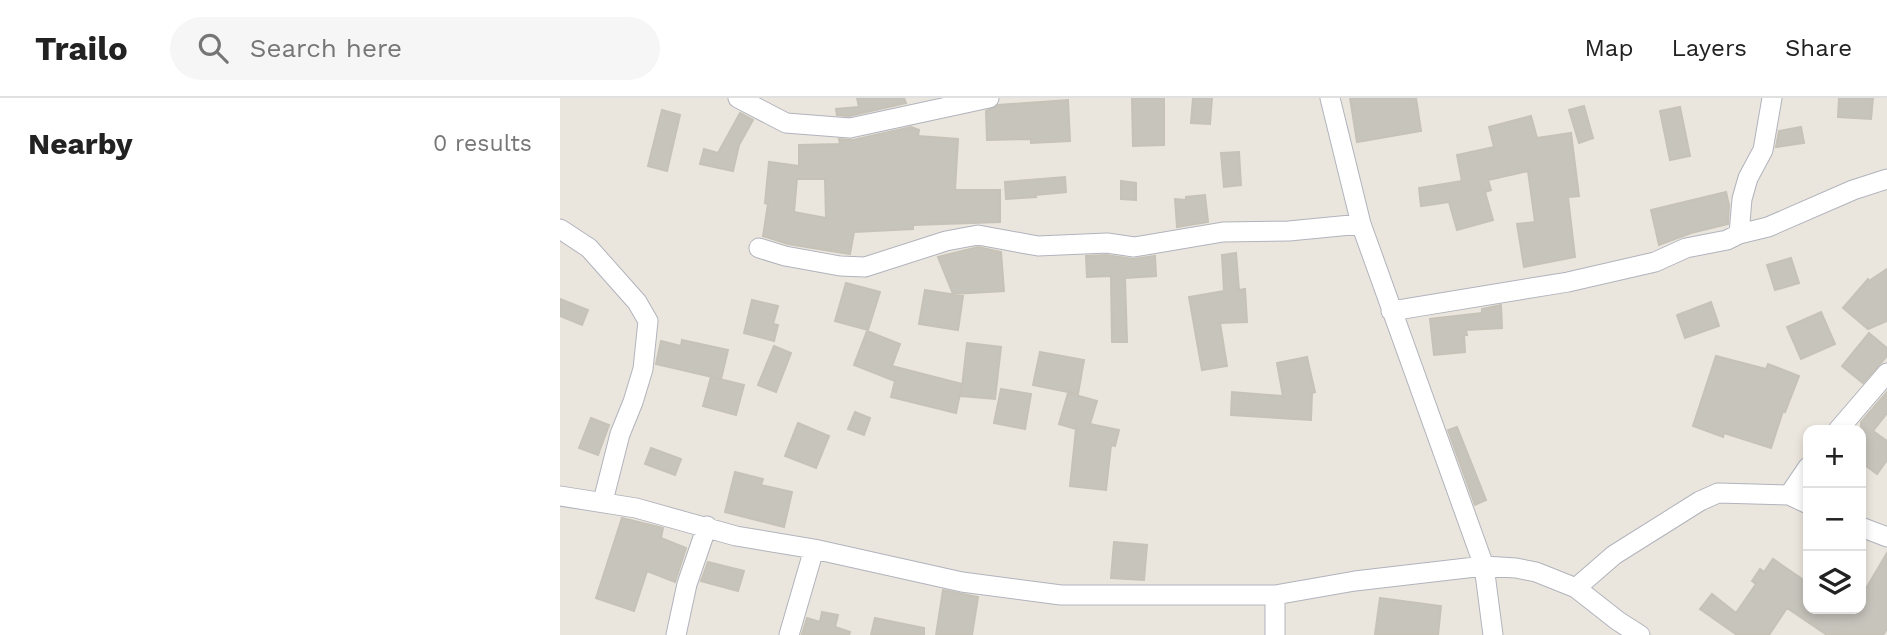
<!DOCTYPE html>
<meta charset="utf-8">
<style>
body{margin:0;font-family:"Work Sans",sans-serif;background:#f6f6f6;color:#222}
.controls{position:absolute;right:21px;bottom:21px;display:grid;overflow:hidden;border-radius:14px;box-shadow:0 4px 10px #0003}
.controls button{width:63px;height:63px;display:grid;place-items:center;padding:0;border:0;border-bottom:2px solid #e0e0e0;background:#fff;color:#222;font:35px sans-serif}
.list{margin:0;padding:0;list-style:none}
h2{display:flex;justify-content:space-between;align-items:center;height:91px;margin:0;padding:0 28px;font-size:30px}
h2 small{font-size:23px;font-weight:400;color:#767676}
.icon{flex:none;width:38px;height:38px;fill:none;stroke:currentColor;stroke-width:2;stroke-linecap:round;stroke-linejoin:round}
.map{position:relative;flex:none;width:1327px;height:537px;overflow:hidden}
header{display:flex;align-items:center;gap:42px;box-sizing:border-box;height:98px;padding:0 35px;background:#fff;border-bottom:2px solid #e0e0e0}
header strong{font-size:33px}
nav{display:flex;gap:38px;margin-inline-start:auto;font-size:24px}
.search{width:490px;height:63px;background:#f6f6f6;display:flex;align-items:center;gap:18px;box-sizing:border-box;padding:0 24px;border-radius:38px;color:#767676;font-size:26px}
main{display:flex}
aside{flex:1;background:#fff}
.map>svg:first-child{display:block}
.building{fill:#c7c4bc;stroke:#c6c2b7;stroke-width:2;fill-rule:evenodd}
.lines{fill:none;stroke-linecap:round;stroke-linejoin:round}
.minor-casing{stroke:#b1b3bd;stroke-width:21}
.minor{stroke:#fff;stroke-width:19}
</style>
<header>
<strong>Trailo</strong>
<div class="search"><svg class="icon" aria-label="search" viewBox="0 0 24 24"><circle cx="10" cy="10" r="6"/><path d="M15 15l6 6"/></svg>Search here</div>
<nav><a>Map</a><a>Layers</a><a>Share</a></nav>
</header>
<main>
<aside>
<h2>Nearby<small>0 results</small></h2>
<ul class="list">
</ul>
</aside>
<div class="map">
<svg width="1327" height="537" viewBox="0 0 1327 537">
<rect width="100%" height="100%" fill="#ebe6dd"/>
<path class="building" d="M297,0h47l2,5 -57,13 -12,-1 -1,-6 23,-2z
M572,0h32v47l-31,1z
M633,0h19l-2,26 -19,-1z
M790,0h66l5,33 -64,11z
M1279,0h34l-2,21 -33,-2z
M508,2l2,41 -39,2v-4l-44,1 -1,-29 12,-6z
M1024,8l9,32 -14,5 -10,-33z
M1120,9l10,49 -20,4 -10,-49z
M102,12l18,5 -13,56 -19,-5z
M180,15l13,7 -14,25 -6,26 -33,-7 4,-15 14,4z
M971,18l6,22 34,-5 8,63 -11,1 7,60 -51,10 -7,-43 18,-2 -7,-51 -40,9 3,10 -6,2 8,28 -36,10 -8,-28 -28,4 -2,-18 43,-7 -5,-26 37,-8 -5,-20z
M351,29l8,3 -1,6 40,3 -3,51h45v32l-87,3v4l-59,3 -4,22 -62,-10 -25,-8 5,-32 -3,-1 4,-41 30,4v-21l41,-1 -1,-5 14,1zM237,81h28l1,39 -32,-6z
M1241,29l3,16 -28,4 3,-16z
M679,54l2,33 -17,2 -3,-34z
M505,79l1,15 -31,3 1,2 -30,2 -1,-17z
M561,83l15,2v17l-15,-1z
M1166,94l3,13 -1,19 -37,9 -32,12 -8,-35z
M645,97l3,27 -31,5 -2,-28 11,1v-3z
M418,149l23,5 3,39 -51,3 -15,-37z
M676,155l3,37 6,-1 2,33 -27,1 7,43 -25,4 -13,-73 35,-6 -2,-36z
M546,157l27,4 22,-3 1,20 -31,2 2,64h-15l-1,-66 -24,1 -1,-21z
M1231,160l8,25 -24,7 -8,-25z
M1327,171v52l-19,8 -25,-21 25,-29 1,2z
M286,185l34,9 -12,38 -33,-9z
M365,192l38,6 -5,34 -39,-6z
M0,201l28,11 -6,15 -22,-9z
M192,202l26,6 -5,18 5,1 -4,16 -30,-8z
M1151,204l8,24 -34,12 -8,-23z
M941,207l1,23 -36,2 1,5h-3l1,17 -31,3 -4,-36 52,-6v-4z
M1261,214l14,32 -34,15 -14,-32z
M307,233l33,13 -8,22 70,18 -6,29 -65,-16 4,-16 -41,-16z
M1309,235l18,15v8l-24,27 -21,-17z
M122,242l46,10 -7,29 -65,-15 5,-23 20,5z
M407,245l34,4 -6,52 -34,-3z
M214,248l17,7 -15,39 -18,-7z
M480,254l44,8 -6,34 -45,-9z
M1156,258l50,13 2,-5 31,12 -14,36 -2,-1 -12,37 -47,-15 -1,4 -30,-11z
M747,259l8,35 -3,1 -1,27 -80,-5 1,-23 51,4 -6,-33z
M151,279l33,8 -8,30 -33,-9z
M441,291l30,5 -6,35 -31,-6z
M1327,294v21l-14,18 14,10v19l-10,14 -16,-12v-40z
M508,295l29,8 -7,23 29,6 -4,16 -4,-1 -5,45 -36,-4 6,-57 -17,-5z
M295,314l15,6 -6,17 -16,-6z
M31,320l18,7 -11,30 -19,-7z
M238,325l31,13 -13,32 -31,-12z
M897,329l29,73 -11,5 -27,-75z
M91,350l30,11 -6,16 -30,-11z
M175,374l28,7 -2,6 31,7 -8,35 -59,-15z
M62,420l41,10 -2,10 25,10 -11,34 -28,-11 -13,40 -38,-13z
M554,444l33,3 -3,35 -33,-2z
M1327,455v76l-4,6h-56l-40,-27 -18,27h-32l-37,-26 12,-15 24,19 20,-29 -4,-3 8,-12 4,3 9,-13 35,24v26h53v-12z
M148,464l36,9 -6,20 -37,-10z
M383,492l35,7 -6,38h-36z
M820,500l61,8 -3,29 -63,-1z
M262,514l16,3 -3,12 15,5 -1,3 -47,-1 5,-16 13,4z
M315,520l49,10v7h-53z"/>
<g class="lines">
<defs>
<path id="minor" d="M178,0l48,25 64,5 139,-30
M770,0l31,126 123,342 9,69
M0,131l29,19 48,54 11,19 -5,48 -10,33 -13,32 -17,67
M1179,136l3,-35 6,-21 15,-28 9,-52
M199,150l26,8 55,10 25,1 81,-26 32,-6 60,11 69,-3 27,4 89,-15 66,-1 72,-7
M831,213l177,-29 87,-20 31,-14 41,-8 12,-6 29,-7 85,-37 34,-11
M1278,332l49,-57
M1229,397l19,-28
M0,398l76,12 100,28 78,13 148,33 99,13h214l80,-14 129,-15 32,2 20,4 40,16 42,33 22,14
M1301,429l26,10
M1016,490l38,-33 86,-54 18,-8 71,2 19,9
M116,537l11,-51 20,-58
M229,537l25,-86
M715,537v-40"/>
</defs>
<use href="#minor" class="minor-casing"/>
<use href="#minor" class="minor"/>
</g>
</svg>
<div class="controls">
<button>+</button>
<button>−</button>
<button><svg class="icon" aria-label="layers" viewBox="0 0 24 24"><path d="M12 4l9 5-9 5-9-5zM3 14l9 5 9-5"/></svg></button>
</div>
</div>
</main>
